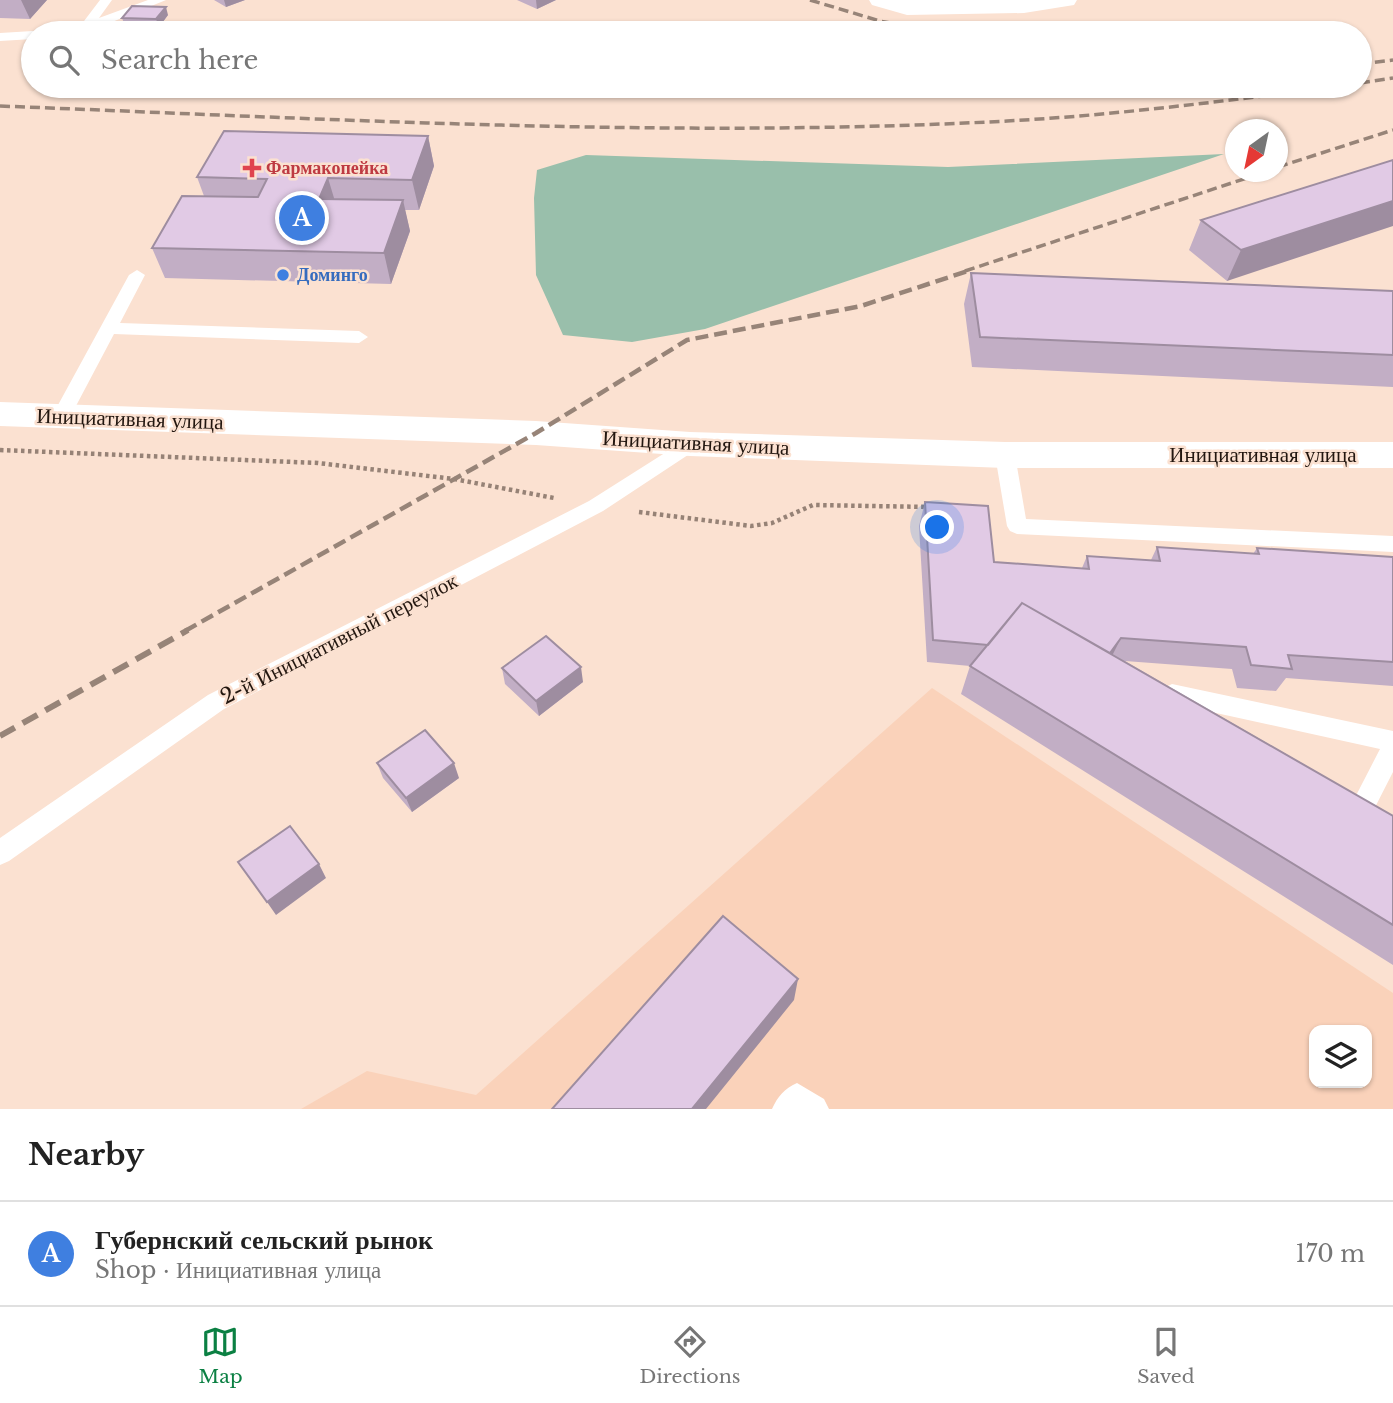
<!DOCTYPE html>
<meta charset="utf-8">
<style>
body{margin:0;font-family:"Libre Baskerville",serif;background:#f6f6f6;color:#222}
.controls{position:absolute;right:21px;bottom:21px;display:grid;overflow:hidden;border-radius:14px;box-shadow:0 2px 5px #0004}
.controls button{width:63px;height:63px;display:grid;place-items:center;padding:0;border:0;border-bottom:2px solid #e0e0e0;background:#fff;color:#222;font:35px sans-serif}
.compass{position:absolute;left:1225px;top:119px;width:63px;height:63px;border-radius:50%;background:#fff;box-shadow:0 2px 5px #0004;rotate:213deg}
.you{position:absolute;left:938px;top:528px;width:24px;height:24px;margin:-18px;border:5px solid #fff;border-radius:50%;background:#1a73e8;box-shadow:0 0 0 10px #1a73e833}
.badge{display:grid;place-items:center;width:46px;height:46px;border-radius:50%;background:#0b8043;color:#fff;font-size:23px;font-weight:700}
.pin{position:absolute;translate:-50% -50%;border:4px solid #fff;box-shadow:0 2px 7px #0006}
.list{margin:0;padding:0;list-style:none}
h2{display:flex;justify-content:space-between;align-items:center;height:91px;margin:0;padding:0 28px;font-size:30px}
h2 small{font-size:23px;font-weight:400;color:#767676}
.list li{display:grid;grid-template-columns:46px 1fr auto;gap:21px;align-items:center;box-sizing:border-box;height:105px;padding:0 28px;border-top:2px solid #e0e0e0}
.list b{display:block;font-size:26px;white-space:nowrap}
.list p{margin:0;font-size:23px;white-space:nowrap;color:#767676}
.list em{font-size:23px;font-style:normal;color:#767676}
.icon{flex:none;width:38px;height:38px;fill:none;stroke:currentColor;stroke-width:2;stroke-linecap:round;stroke-linejoin:round}
.map{position:relative;flex:none;width:1393px;height:1109px;overflow:hidden}
.search{position:absolute;background:#fff;box-shadow:0 2px 5px #0004;left:21px;right:21px;top:21px;height:77px;display:flex;align-items:center;gap:18px;box-sizing:border-box;padding:0 24px;border-radius:38px;color:#767676;font-size:26px}
.sheet{height:196px;background:#fff}
nav{display:flex;justify-content:space-around;align-items:center;box-sizing:border-box;height:98px;border-top:2px solid #e0e0e0;background:#fff;font-size:19px;color:#767676}
nav a{display:grid;justify-items:center;gap:4px}
nav .on{color:#0b8043}
.map>svg:first-child{display:block}
.built{fill:#fad2ba;fill-rule:evenodd}
.forest{fill:#99bfab}
.lines{fill:none;stroke-linecap:round;stroke-linejoin:round}
.path{stroke:#968276;stroke-width:4.5;stroke-dasharray:3.5 3.5;stroke-linecap:butt}
.lane{fill:#fff;fill-rule:evenodd}
.street{fill:#fff;fill-rule:evenodd}
.secondary{fill:#fff;fill-rule:evenodd}
.rail-far2{stroke:#978478;stroke-width:3.5;stroke-dasharray:10 5;stroke-linecap:butt}
.rail-far1{stroke:#978478;stroke-width:4.5;stroke-dasharray:13 6;stroke-linecap:butt}
.rail{stroke:#978478;stroke-width:6;stroke-dasharray:17 9;stroke-linecap:butt}
.wall{fill:#c2aec5}
.shaded-wall{fill:#9e8da0}
.building{fill:#e1cae5;stroke:#9e8da0;stroke-width:2}
.health-dot{fill:#e0444e;stroke:#fbe1d1;stroke-width:2.5}
.shop-dot{fill:#3f7fe0;stroke:#fbe1d1;stroke-width:2.5}
.labels{text-anchor:middle;dominant-baseline:central;stroke-width:5;stroke-linejoin:round;paint-order:stroke}
.far-health-label{font-size:18px;font-weight:bold;fill:#be3a42;stroke:#fbe1d1;text-anchor:start}
.far-shop-label{font-size:18px;font-weight:bold;fill:#366cbe;stroke:#fbe1d1;text-anchor:start}
.street-label{font-size:21px;fill:#22160f;stroke:#fbe1d1}
</style>
<div class="map">
<svg width="1393" height="1109" viewBox="0 0 1393 1109">
<rect width="100%" height="100%" fill="#fbe1d1"/>
<path class="built" d="M932,688l461,305v116h-1092l66,-38 109,24zM1314,1030h53v53h-53z"/>
<path class="forest" d="M1224,154l-519,175 -73,13 -69,-7 -27,-60 -2,-77 3,-28 49,-15 362,12z"/>
<g class="lines">
<path class="path" d="M0,450l318,13 136,16 100,19
M639,512l112,14 21,-3 41,-18 117,2"/>
<path class="lane" d="M100,0h12l-13,18 49,-18h18l-76,31 -50,2 7,-4 34,-4z
M33,31l5,2h-5v6l-33,2v-8z
M137,270l8,5 -25,48 239,8 9,6 -9,6 -245,-9 -46,87h-14l-2,-5 77,-141z
M690,437l7,2 3,5 -3,5 -94,62 -379,198 -215,152 -9,4v-27l208,-143 381,-194z
M1005,448l7,2 3,5 11,64 367,17v16l-376,-18 -7,-3 -3,-5 -12,-71 3,-5z
M1172,684l221,47v41l-26,51 -9,3 -9,-3 -3,-8 34,-66 -205,-45 -13,6 -8,-3 -4,-7 4,-7z
M797,1083l27,16 5,10h-57c6,-13 12,-20 25,-26z"/>
<path class="street" d="M869,0h208l-3,5 -50,8 -117,2 -35,-10z"/>
<path class="secondary" d="M0,402l536,19 154,11 315,10h388v26h-388l-315,-12 -154,-11 -536,-19z"/>
<path class="rail-far2" d="M810,0l70,21 60,12
M1360,64l33,-4
M1360,83l33,-5
M0,106c335,13 671,33 1007,15 112,-6 224,-21 336,-35
M1278,167l115,-37
M965,271l300,-99"/>
<path class="rail-far1" d="M185,631l351,-198 151,-93 174,-34 110,-36"/>
<path class="rail" d="M0,736l188,-106"/>
</g>
<path class="wall" d="M0,0h47l-17,19 -30,-1z
M214,0h31l-19,7z
M517,0h39l-19,9z
M168,15l-9,12 -34,-1 -3,-8z
M428,136l6,30 -15,44h-14l5,21 -19,53 -226,-6 -13,-30 52,-52 -7,-19z
M1393,160l-166,121 -38,-31 12,-30z
M971,273l422,18v96l-421,-20 -8,-63z
M925,502l69,60 88,6 5,-12 64,4 6,-13 96,7 4,-6 136,9v129l-107,-8 -10,13 -39,-3 -5,-19 -107,-8 268,155v149l-432,-271 9,-28 -43,-4 -8,-136z
M502,668l81,14 -44,34 -34,-32z
M377,763l82,15 -47,34 -29,-34z"/>
<path class="shaded-wall" d="M21,0h26l-17,19z
M224,0h21l-19,7z
M536,0h20l-19,9z
M166,7l2,8 -9,12 -3,-8z
M428,136l6,30 -15,44 -7,-30z
M328,178l9,30 -18,-9z
M403,200l7,31 -19,53 -7,-31z
M1393,201v25l-166,55 14,-31z
M1121,638l-11,22 -4,-2z
M581,667l2,15 -44,34 -3,-15z
M454,763l5,15 -47,34 -6,-14z
M319,864l7,14 -50,37 -9,-13z
M798,979l-4,21 -88,109h-14z"/>
<path class="building" d="M132,6l34,1 -10,12 -34,-1z
M224,131l204,5 -16,44 -84,-2 -9,21 84,1 -19,53 -232,-5 30,-52 76,1 9,-18 -70,-2z
M1393,160v41l-152,49 -40,-30z
M971,273l422,18v64l-413,-18z
M925,502l63,4 6,56 95,7 -2,-13 73,5 -3,-14 102,7 -2,-6 136,9v105l-105,-7 4,14 -41,-4 -5,-18 -125,-9 -11,15 -88,-50 -34,42 -55,-5z
M1022,603l371,213v109l-423,-259z
M546,636l35,31 -45,34 -34,-33z
M425,730l29,33 -48,35 -29,-35z
M290,826l29,38 -52,38 -29,-40z
M723,916l75,63 -106,130h-140z"/>
<path class="health-dot" d="M248.5 157.5h7v7h7v7h-7v7h-7v-7h-7v-7h7z"/>
<circle class="shop-dot" cx="283" cy="275" r="7"/>
<g class="labels">
<g class="far-health-label">
<text x="266" y="168">Фармакопейка</text>
</g>
<g class="far-shop-label">
<text x="297" y="275">Доминго</text>
</g>
<g class="street-label">
<text transform="translate(130 419) rotate(2)">Инициативная улица</text>
<text transform="translate(696 443) rotate(3)">Инициативная улица</text>
<text x="1263" y="455">Инициативная улица</text>
<text transform="translate(339 639) rotate(-27)">2-й Инициативный переулок</text>
</g>
</g>
</svg>
<div class="controls">
<button><svg class="icon" aria-label="layers" viewBox="0 0 24 24"><path d="M12 4l9 5-9 5-9-5zM3 14l9 5 9-5"/></svg></button>
</div>
<svg class="compass" viewBox="-18 -18 36 36"><path d="M0-13l5 13h-10z" fill="#e53935"/><path d="M0 13l5-13h-10z" fill="#767676"/></svg>
<div class="you"></div>
<div class="pin badge" style="left:302px;top:218px;background:#3f7fe0">A</div>
<div class="search"><svg class="icon" aria-label="search" viewBox="0 0 24 24"><circle cx="10" cy="10" r="6"/><path d="M15 15l6 6"/></svg>Search here</div>
</div>
<section class="sheet">
<h2>Nearby<small></small></h2>
<ul class="list">
<li><span class="badge" style="background:#3f7fe0">A</span><div><b>Губернский сельский рынок</b><p>Shop · Инициативная улица</p></div><em>170 m</em></li>
</ul>
</section>
<nav>
<a class="on"><svg class="icon" aria-label="map" viewBox="0 0 24 24"><path d="M3 6l6-2 6 2 6-2v14l-6 2-6-2-6 2zM9 4v14M15 6v14"/></svg>Map</a>
<a><svg class="icon" aria-label="directions" viewBox="0 0 24 24"><path d="M12 3l9 9-9 9-9-9zM9 14v-3h6M13 9l2 2-2 2"/></svg>Directions</a>
<a><svg class="icon" aria-label="saved" viewBox="0 0 24 24"><path d="M7 4h10v16l-5-4-5 4z"/></svg>Saved</a>
</nav>
